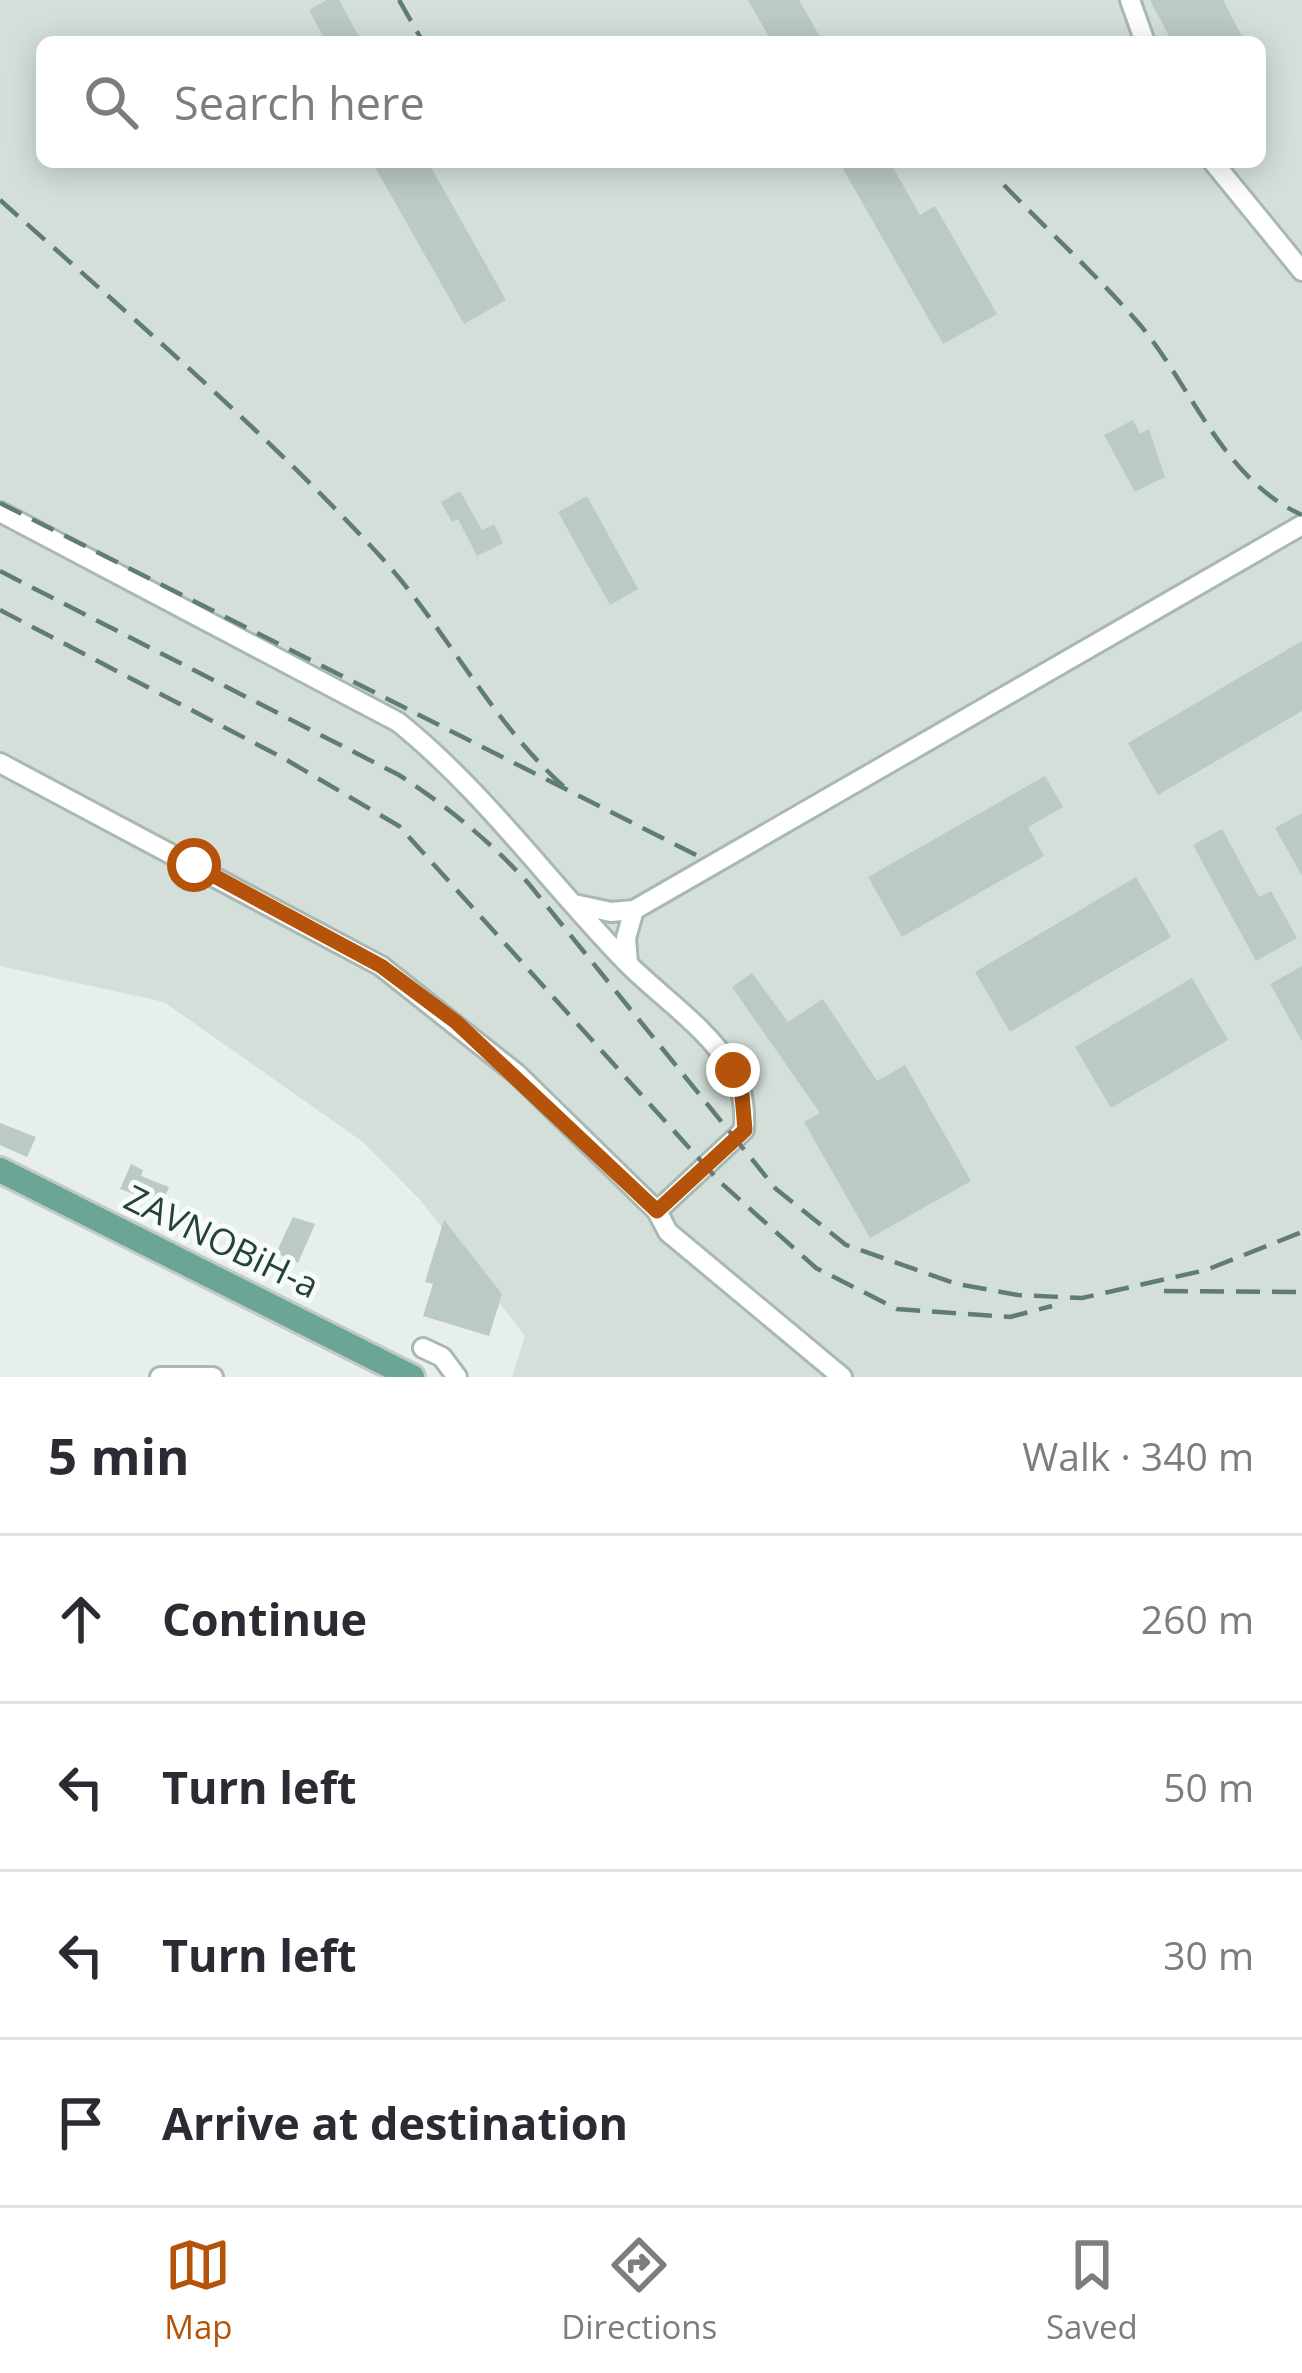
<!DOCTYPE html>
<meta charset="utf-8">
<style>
body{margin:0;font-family:"Open Sans",sans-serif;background:#f2f2f3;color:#2b2b33}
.stop{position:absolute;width:36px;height:36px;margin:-27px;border:9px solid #b45309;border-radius:50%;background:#fff}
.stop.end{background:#b45309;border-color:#fff;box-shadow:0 3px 12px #0008}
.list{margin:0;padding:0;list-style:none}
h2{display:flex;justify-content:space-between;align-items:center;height:156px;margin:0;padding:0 48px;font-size:51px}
h2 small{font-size:39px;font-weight:400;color:#7c7c81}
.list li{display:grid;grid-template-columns:78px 1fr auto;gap:36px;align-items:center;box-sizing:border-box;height:168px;padding:0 48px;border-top:3px solid #e1e1e2}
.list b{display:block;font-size:45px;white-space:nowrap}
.list em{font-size:39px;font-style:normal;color:#7c7c81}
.icon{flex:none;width:66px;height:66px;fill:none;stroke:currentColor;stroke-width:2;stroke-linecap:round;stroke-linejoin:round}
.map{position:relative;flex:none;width:1302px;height:1377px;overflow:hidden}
.search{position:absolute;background:#fff;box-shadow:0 6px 30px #0003;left:36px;right:36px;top:36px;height:132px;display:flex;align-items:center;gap:30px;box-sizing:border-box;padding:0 42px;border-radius:18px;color:#7c7c81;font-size:45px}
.sheet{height:828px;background:#fff}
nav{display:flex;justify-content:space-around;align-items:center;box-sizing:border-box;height:168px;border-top:3px solid #e1e1e2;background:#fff;font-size:33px;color:#7c7c81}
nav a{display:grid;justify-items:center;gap:6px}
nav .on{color:#b45309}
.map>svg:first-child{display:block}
.built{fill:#d4dfda;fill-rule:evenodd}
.building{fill:#bbcac4}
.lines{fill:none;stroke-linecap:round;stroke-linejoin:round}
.minor-casing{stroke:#a8b8b2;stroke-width:24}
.major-casing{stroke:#c2cac8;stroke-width:30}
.minor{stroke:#fff;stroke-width:18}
.major{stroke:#6aa596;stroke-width:24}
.rail{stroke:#5f7d75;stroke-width:4.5;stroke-dasharray:24 12;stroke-linecap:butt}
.route{stroke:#b45309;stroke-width:15}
.labels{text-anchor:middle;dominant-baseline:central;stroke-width:10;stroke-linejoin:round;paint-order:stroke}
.street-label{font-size:36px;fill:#24423a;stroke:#f7fbf9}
</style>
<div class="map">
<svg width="1302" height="1377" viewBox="0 0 1302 1377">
<rect width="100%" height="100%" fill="#e6efeb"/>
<path class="built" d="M0,0h1302v1377h-790l13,-41 -104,-135 -58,-59 -199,-140 -164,-36zM42,42h1218v120h-1218z"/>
<path class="building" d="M327,0h12l23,42h-36l-17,-32z
M748,0h51l24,42h-51z
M1150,0h73l22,42h-73z
M372,162h56l78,138 -42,24z
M839,162h51l30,53 15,-9 62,108 -54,30z
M1133,420l7,14 9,-5 16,48 -30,15 -31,-57z
M460,491l22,39 12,-6 9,19 -26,13 -19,-37 -6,3 -11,-20z
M587,496l51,93 -28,16 -52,-93z
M1302,641v70l-144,84 -30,-52z
M1045,776l18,31 -35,20 16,29 -142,81 -34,-60z
M1302,813v63l-27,-48z
M1222,829l37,68 12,-6 26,47 -41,23 -63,-116z
M1136,877l35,60 -161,95 -35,-60z
M1302,966v75l-32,-57z
M752,973l36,49 35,-23 54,82 28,-16 66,116 -101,57 -66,-116 16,-9 -88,-126z
M1192,978l36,62 -117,68 -36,-61z
M0,1123l36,14 -9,20 -27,-12z
M131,1164l12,6 -2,6 28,11 -7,17 -42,-15z
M293,1217l22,7 -17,39 -22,-10z
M444,1220l58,74 -13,42 -66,-20 10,-32 -8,-2z"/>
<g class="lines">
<defs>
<path id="minor" d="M1130,0l15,42
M1213,162l89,109
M0,512l398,210c86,69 152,162 229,241 34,34 78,63 104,104 12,19 14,42 13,63l-87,81
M0,763l381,203 136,108 140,137 11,21 174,145
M574,904l37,8 23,-2 -8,28 2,26
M634,910l668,-385
M423,1348l19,9 15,20
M160,1377h53"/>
<path id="major" d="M0,1170l412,207"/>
</defs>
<use href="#minor" class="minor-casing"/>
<use href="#major" class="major-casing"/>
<use href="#minor" class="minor"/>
<use href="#major" class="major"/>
<path class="rail" d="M399,0l24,42
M1004,185c45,47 95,92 137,141 51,62 83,154 161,189
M0,200c130,116 263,229 381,357 68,75 112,169 189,235
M0,503l706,357
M0,571l399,204c49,32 91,66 130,109l247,305 70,56 111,39 61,11 64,3 124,-28 96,-38
M0,610l285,149 114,67 321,356 96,86 81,41 113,8 42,-11
M1164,1291l138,1"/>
</g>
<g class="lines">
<path class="route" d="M194,865l187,101 75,56 201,189 88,-81 -3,-35 -9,-25"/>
</g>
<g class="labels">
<g class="street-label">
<text transform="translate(222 1241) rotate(26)">ZAVNOBiH-a</text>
</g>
</g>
</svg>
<div class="stop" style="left:194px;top:865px"></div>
<div class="stop end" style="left:733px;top:1070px"></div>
<div class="search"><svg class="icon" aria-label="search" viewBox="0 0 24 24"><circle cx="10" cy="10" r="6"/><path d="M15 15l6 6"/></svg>Search here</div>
</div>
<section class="sheet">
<h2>5 min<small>Walk · 340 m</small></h2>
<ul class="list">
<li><svg class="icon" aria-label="ahead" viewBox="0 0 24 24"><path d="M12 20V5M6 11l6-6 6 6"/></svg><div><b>Continue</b></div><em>260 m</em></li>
<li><svg class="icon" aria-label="left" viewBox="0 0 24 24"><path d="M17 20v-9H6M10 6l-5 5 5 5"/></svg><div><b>Turn left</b></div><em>50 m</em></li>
<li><svg class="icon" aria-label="left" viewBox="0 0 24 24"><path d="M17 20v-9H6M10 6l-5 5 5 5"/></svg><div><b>Turn left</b></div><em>30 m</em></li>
<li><svg class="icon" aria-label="arrive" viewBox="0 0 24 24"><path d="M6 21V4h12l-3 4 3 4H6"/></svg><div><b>Arrive at destination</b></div></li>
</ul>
</section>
<nav>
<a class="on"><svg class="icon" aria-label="map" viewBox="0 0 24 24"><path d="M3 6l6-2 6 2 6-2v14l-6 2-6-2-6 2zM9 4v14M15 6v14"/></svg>Map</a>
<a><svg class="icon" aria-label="directions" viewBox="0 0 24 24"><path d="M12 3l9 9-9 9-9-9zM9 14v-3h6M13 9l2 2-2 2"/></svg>Directions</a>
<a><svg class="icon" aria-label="saved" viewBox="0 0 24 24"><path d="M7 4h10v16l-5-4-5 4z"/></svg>Saved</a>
</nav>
